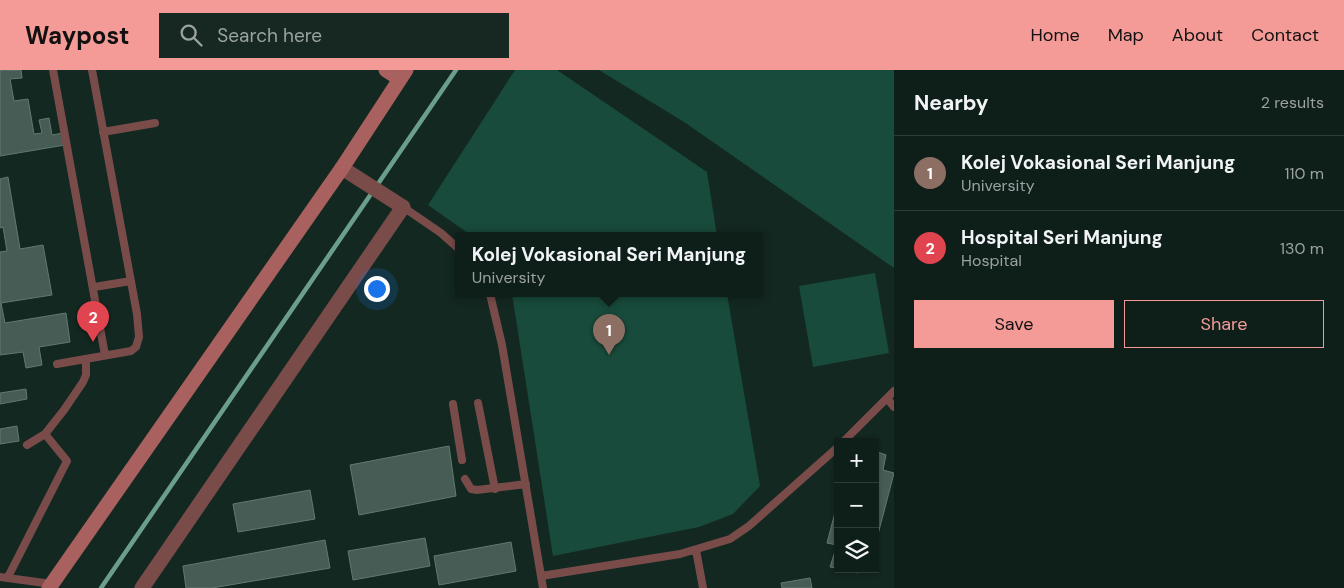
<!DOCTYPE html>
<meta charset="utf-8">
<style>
body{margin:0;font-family:"DM Sans",sans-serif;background:#172722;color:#f1f3f6}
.controls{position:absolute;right:15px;bottom:15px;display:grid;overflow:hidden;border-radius:0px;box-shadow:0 1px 4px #0004}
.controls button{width:45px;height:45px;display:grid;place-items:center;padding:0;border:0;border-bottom:1px solid #2e3c38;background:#0e1e19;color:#f1f3f6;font:25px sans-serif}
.you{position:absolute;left:376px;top:218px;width:18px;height:18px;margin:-12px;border:4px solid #fff;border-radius:50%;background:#1a73e8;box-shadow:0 0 0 8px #1a73e833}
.badge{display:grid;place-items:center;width:32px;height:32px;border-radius:50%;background:#f59b97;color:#fff;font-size:16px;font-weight:700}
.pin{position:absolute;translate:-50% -41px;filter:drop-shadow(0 1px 2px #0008)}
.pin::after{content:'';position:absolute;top:26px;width:18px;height:15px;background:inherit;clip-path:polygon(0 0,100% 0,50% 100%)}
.popup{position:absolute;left:455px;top:162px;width:308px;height:65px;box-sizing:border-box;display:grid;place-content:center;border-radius:0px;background:#0e1e19;filter:drop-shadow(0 1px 4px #0005);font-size:16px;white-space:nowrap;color:#9ba2a2}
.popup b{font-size:19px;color:#f1f3f6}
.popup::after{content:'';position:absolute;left:50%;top:100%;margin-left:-10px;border:10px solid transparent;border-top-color:#0e1e19}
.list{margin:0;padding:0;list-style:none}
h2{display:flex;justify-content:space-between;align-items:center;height:65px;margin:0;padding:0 20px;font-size:21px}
h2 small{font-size:16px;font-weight:400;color:#9ba2a2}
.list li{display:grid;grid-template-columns:32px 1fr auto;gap:15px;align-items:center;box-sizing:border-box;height:75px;padding:0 20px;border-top:1px solid #2e3c38}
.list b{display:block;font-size:19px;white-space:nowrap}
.list p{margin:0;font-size:16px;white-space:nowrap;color:#9ba2a2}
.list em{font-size:16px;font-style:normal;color:#9ba2a2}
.actions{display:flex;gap:10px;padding:15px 20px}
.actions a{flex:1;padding:11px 0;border:1px solid #f59b97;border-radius:0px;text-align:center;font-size:18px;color:#f59b97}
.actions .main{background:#f59b97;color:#111}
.icon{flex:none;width:28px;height:28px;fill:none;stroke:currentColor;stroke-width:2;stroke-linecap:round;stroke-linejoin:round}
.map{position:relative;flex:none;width:894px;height:518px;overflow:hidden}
header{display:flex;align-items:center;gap:30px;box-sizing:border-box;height:70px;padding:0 25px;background:#f59b97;color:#111}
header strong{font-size:24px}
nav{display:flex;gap:28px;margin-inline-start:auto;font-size:18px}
.search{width:350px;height:45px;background:#172722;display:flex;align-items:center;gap:12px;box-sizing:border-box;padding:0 18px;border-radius:0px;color:#9ba2a2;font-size:19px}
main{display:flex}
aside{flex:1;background:#0e1e19}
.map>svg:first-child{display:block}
.green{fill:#184b3b}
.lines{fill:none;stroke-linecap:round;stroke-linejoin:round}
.stream{stroke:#6c9e8e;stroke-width:4.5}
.building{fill:#465c54;stroke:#627970}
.lane{stroke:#794c4a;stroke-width:8}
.street{stroke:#794c4a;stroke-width:15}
.secondary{stroke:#a8615f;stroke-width:15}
</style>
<header>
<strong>Waypost</strong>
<div class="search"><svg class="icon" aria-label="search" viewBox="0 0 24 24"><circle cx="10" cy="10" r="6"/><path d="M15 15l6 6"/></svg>Search here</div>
<nav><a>Home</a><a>Map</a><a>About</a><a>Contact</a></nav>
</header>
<main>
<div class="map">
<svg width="894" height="518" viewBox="0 0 894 518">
<rect width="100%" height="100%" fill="#132821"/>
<path class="green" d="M515,0h42l150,102 10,64h-245l-44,-31z
M599,0h295v198l-210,-146z
M875,203l14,80 -76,14 -14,-81z
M512,224h215l33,192 -27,28 -34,13 -146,29z"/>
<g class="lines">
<path class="stream" d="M101,518l355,-518"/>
</g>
<path class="building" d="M0,0h21l1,8 -12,1 4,22 14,-2 6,35 8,-1 -3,-13 10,-2 3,17 11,-2 2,12 -65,11z
M8,107l12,72 23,-4 9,50 -51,8 4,20 61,-10 4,29 -31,5 3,18 -16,3 -3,-16 -23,3v-103l7,-1 -4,-24 -3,1v-49z
M26,319l1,10 -27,5v-11z
M17,356l2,15 -19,3v-15z
M449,376l7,50 -97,19 -9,-50z
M875,381l11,4 -3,15 11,3 -19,73z
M310,420l5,29 -77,13 -5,-28z
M838,431v67l-8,-1 7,-22 -10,-2z
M425,468l5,28 -77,14 -5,-29z
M325,470l5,28 -118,20h-26l-3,-22z
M511,472l5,29 -77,14 -5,-29z
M842,499h17l-1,4z
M810,508l2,10h-30l-1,-5z"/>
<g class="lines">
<path class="lane" d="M53,0l52,285
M103,62l52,-9
M403,137l38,26 18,16
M94,217l37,-6
M490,224l12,51 41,243
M57,294l74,-13 5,-4 3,-10 -2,-23 -45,-244
M887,328l7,9
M478,333l17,86
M453,334l9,56
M843,372l51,-51
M27,375l18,-11 19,-24 19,-28 3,-7v-16
M465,409l6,10 6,1 49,-6
M696,480l7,38
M541,506l139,-22 50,-15 19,-13 89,-79
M0,507l52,7
M8,507l59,-116 -22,-27"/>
<path class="street" d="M142,518l261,-381 -61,-39"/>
<path class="secondary" d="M386,0l14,9
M49,518l293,-420 64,-98"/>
</g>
</svg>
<div class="controls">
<button>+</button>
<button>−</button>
<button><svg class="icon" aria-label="layers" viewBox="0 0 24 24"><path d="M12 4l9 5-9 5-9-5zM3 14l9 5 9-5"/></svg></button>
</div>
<div class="you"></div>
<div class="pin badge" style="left:609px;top:285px;background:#8d6e63">1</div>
<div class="popup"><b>Kolej Vokasional Seri Manjung</b>University</div>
<div class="pin badge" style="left:93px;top:272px;background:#e0444e">2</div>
</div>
<aside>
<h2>Nearby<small>2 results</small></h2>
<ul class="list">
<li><span class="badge" style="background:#8d6e63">1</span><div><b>Kolej Vokasional Seri Manjung</b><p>University</p></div><em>110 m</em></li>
<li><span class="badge" style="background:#e0444e">2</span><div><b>Hospital Seri Manjung</b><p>Hospital</p></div><em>130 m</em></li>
</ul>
<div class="actions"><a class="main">Save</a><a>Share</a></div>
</aside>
</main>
